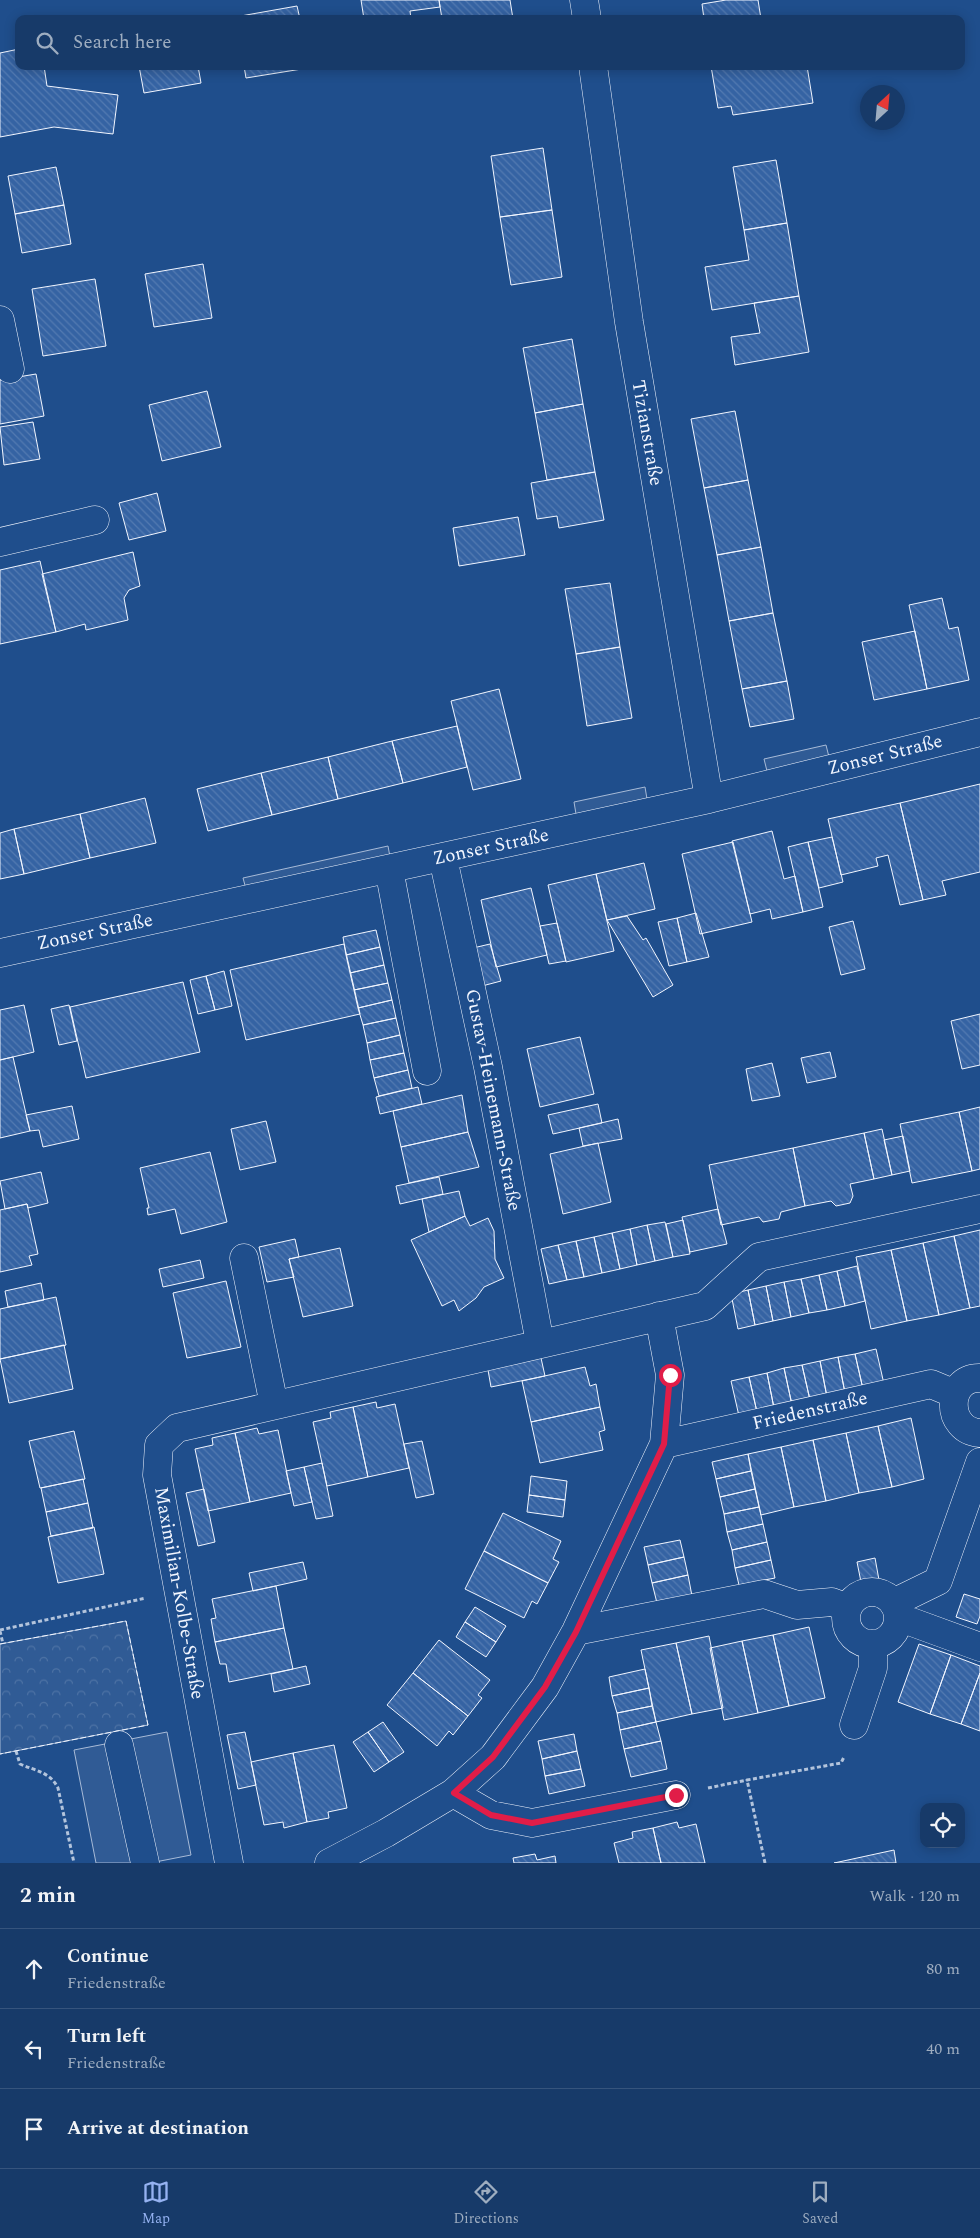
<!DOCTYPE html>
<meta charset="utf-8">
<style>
body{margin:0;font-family:Spectral,serif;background:#244571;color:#f1f3f6}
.controls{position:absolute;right:15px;bottom:15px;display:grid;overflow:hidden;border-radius:10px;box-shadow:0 2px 12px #0003}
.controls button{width:45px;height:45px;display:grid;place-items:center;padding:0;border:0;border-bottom:1px solid #36547d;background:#173a69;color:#f1f3f6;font:25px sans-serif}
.compass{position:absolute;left:860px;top:85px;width:45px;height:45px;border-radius:50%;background:#173a69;box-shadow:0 2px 12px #0003;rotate:26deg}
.stop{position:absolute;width:15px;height:15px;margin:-11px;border:4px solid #e11d48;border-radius:50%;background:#fff}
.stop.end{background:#e11d48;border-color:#fff;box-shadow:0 1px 5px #0008}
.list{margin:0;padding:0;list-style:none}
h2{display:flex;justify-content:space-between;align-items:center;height:65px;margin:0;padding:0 20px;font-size:21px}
h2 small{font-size:16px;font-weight:400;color:#9eadc0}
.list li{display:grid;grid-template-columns:32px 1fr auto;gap:15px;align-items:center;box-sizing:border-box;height:80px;padding:0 20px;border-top:1px solid #36547d}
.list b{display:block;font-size:19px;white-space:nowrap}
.list p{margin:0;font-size:16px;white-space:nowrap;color:#9eadc0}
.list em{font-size:16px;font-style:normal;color:#9eadc0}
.icon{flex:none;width:28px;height:28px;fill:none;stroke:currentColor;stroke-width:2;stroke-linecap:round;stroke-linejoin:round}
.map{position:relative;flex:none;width:980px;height:1863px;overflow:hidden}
.search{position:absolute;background:#173a69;box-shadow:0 2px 12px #0003;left:15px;right:15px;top:15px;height:55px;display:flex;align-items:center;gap:12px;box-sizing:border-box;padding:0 18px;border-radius:10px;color:#9eadc0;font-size:19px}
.sheet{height:305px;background:#173a69}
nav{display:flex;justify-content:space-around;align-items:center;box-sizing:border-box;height:70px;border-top:1px solid #36547d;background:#173a69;font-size:14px;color:#9eadc0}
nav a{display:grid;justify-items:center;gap:2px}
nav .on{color:#95b2f1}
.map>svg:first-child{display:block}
.park{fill:url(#park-crowns);stroke:#a8bbd7}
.built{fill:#305b95;stroke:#a8bbd7}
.building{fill:url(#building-back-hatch);stroke:#f2f6ff}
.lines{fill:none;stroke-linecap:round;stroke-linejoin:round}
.minor-casing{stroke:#f2f6ff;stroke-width:29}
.path{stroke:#b3c4dc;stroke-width:3;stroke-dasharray:4 2.5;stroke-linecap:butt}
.minor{stroke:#1f4e8c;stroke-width:28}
.fence{stroke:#f2f6ff;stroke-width:1;stroke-dasharray:6 2.5;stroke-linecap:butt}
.route{stroke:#e11d48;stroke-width:6}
.labels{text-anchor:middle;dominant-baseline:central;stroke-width:4;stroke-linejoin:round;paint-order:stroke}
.street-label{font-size:19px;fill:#f2f6ff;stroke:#1f4e8c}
</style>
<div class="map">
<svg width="980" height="1863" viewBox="0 0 980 1863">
<defs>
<pattern id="park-crowns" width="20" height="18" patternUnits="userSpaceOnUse" patternTransform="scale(1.25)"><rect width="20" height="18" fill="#305b95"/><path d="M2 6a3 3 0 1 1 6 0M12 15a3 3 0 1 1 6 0" fill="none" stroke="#4e73a5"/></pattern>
<pattern id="building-back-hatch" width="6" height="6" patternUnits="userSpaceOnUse" patternTransform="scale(1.25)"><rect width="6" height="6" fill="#3563a3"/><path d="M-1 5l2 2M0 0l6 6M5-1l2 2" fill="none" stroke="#537ab1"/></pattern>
</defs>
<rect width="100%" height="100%" fill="#1f4e8c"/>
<path class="park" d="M126,1621l22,104 -148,29v-110z"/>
<path class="built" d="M826,745l3,12 -62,14 -3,-12z
M645,787l2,12 -71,15 -2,-12z
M388,846l2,11 -144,32 -3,-11z
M167,1732l24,123 -41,8h-54l-22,-113z"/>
<path class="building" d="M361,0h78l1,7 -30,4 1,8h-47z
M439,0h71l3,19h-71z
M726,0h32l3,19h-57l-2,-15z
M297,6l3,13h-65v-2z
M19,49v17h25l3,20 71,9 -5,39 -59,-7 -54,10v-84z
M139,66h59l3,17 -57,10z
M244,66h64v2l-62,10z
M711,66h96l6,37 -80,12 -2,-9 -13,2z
M543,148l9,62 -52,7 -9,-61z
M776,160l11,63 -43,7 -11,-63z
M56,167l8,38 -49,9 -7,-38z
M64,205l7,39 -49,9 -7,-39z
M552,210l10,67 -51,8 -11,-68z
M787,223l12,73 -87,14 -7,-43 44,-7 -5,-30z
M203,264l9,54 -58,9 -9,-53z
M95,279l11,67 -63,10 -11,-67z
M799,296l10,56 -74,13 -4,-28 29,-4 -6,-30z
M572,339l11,65 -48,9 -12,-65z
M36,374l8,42 -44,8v-44z
M207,391l14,56 -59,14 -13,-56z
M583,404l12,68 -48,8 -12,-67z
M735,411l13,69 -44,8 -13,-69z
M33,422l7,37 -36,6 -4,-38z
M595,472l9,48 -45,8 -2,-12 -20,3 -6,-36z
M748,480l13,67 -44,8 -13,-67z
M157,493l9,38 -37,9 -10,-37z
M518,517l7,38 -66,11 -6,-38z
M761,547l12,66 -44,8 -12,-66z
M133,552l7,34 -11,4 -5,8 4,22 -42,10 -1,-6 -29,8 -14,-58z
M40,561l16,71 -56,12v-74z
M610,583l10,64 -44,7 -11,-65z
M942,598l7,31 9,-2 11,53 -42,9 -18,-84z
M773,613l14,68 -45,8 -13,-68z
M915,631l12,58 -53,11 -12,-58z
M620,647l12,71 -45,8 -11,-72z
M787,681l7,38 -44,8 -8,-38z
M499,689l22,90 -48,11 -22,-89z
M457,726l10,41 -64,16 -11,-42z
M392,741l11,42 -65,16 -10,-42z
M328,757l10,42 -66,16 -11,-42z
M261,773l11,42 -64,16 -11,-42z
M980,784v88l-38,9 4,14 -23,5 -23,-97z
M145,798l11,45 -66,15 -10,-44z
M900,803l23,97 -23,5 -12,-50 -12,3 2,8 -37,9 -13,-56z
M80,814l10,44 -66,16 -10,-45z
M14,829l10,45 -24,5v-46z
M772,831l12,48 11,-3 8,36 -31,7 -2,-10 -20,5 -18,-73z
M832,837l11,45 -24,6 -11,-46z
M733,842l19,80 -52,12 -18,-80z
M808,842l15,65 -20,5 -15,-65z
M644,863l11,46 -48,11 -11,-46z
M596,874l18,77 -48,11 -18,-77z
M531,888l16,67 -51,12 -15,-67z
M696,913l13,44 -22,5 -10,-44z
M627,916l16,24 3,-2 27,47 -20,12 -46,-77z
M677,918l10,44 -18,4 -11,-44z
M853,921l12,48 -24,6 -12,-48z
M557,923l9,38 -17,3 -9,-38z
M376,930l4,17 -34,8 -3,-18z
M344,944l16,70 -114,26 -16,-70z
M490,944l11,37 -19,5 -9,-38z
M380,947l4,18 -34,8 -4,-18z
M384,965l4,18 -34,7 -4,-17z
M224,971l8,35 -17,4 -9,-34z
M206,976l9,34 -17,4 -8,-34z
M183,982l17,70 -114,26 -16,-71z
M388,983l4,17 -34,8 -4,-18z
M392,1000l4,18 -33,7 -5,-17z
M24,1005l10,47 -34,8v-50z
M69,1005l8,36 -18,4 -8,-36z
M980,1014v51l-18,4 -11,-48z
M396,1018l4,17 -33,8 -4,-18z
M400,1035l4,18 -34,7 -3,-17z
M580,1037l14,57 -54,13 -13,-58z
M830,1052l6,25 -29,6 -6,-25z
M404,1053l4,17 -34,8 -4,-18z
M13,1057l17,74 -30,7v-78z
M772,1063l8,33 -28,5 -6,-32z
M408,1070l4,18 -33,8 -5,-18z
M418,1087l4,17 -42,10 -4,-17z
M462,1095l6,37 -67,15 -8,-36z
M598,1104l4,19 -49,11 -5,-19z
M72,1106l7,33 -36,8 -4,-17 -9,1 -4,-16z
M980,1107v62l-8,2 -13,-59z
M959,1112l13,59 -60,12 -12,-59z
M618,1119l4,20 -39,7 -4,-18z
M266,1121l10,41 -36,8 -9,-41z
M882,1129l10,46 -18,4 -10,-46z
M468,1132l11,35 -70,16 -8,-36z
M864,1133l10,46 -24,5 3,12 -3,7 -14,3 -5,-5 -26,5 -12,-58z
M903,1136l7,35 -18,4 -8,-35z
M598,1143l13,59 -48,12 -13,-60z
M793,1148l12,58 -24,6 -2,7 -16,3 -4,-5 -38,8 -12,-60z
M210,1152l17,70 -46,12 -6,-25 -27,6 -1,-7h2l-9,-40z
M41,1172l7,31 -20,5 -1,-4 -22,5 -5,-28z
M439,1177l4,17 -43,10 -4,-18z
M459,1191l6,25 -36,16 -7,-33z
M27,1204l11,50 -9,2 3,9 -32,7v-62z
M718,1209l9,35 -37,8 -8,-35z
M465,1216l5,10 18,-8 6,13 1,28 9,19 -20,9 -8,11 -17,13 -5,-11 -12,6 -31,-66z
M683,1220l7,34 -17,3 -7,-33z
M665,1222l8,35 -18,4 -8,-36z
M647,1225l8,36 -18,4 -7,-36z
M630,1229l7,36 -17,4 -8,-36z
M980,1230v76l-10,2 -16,-72z
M612,1233l8,36 -18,4 -8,-36z
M954,1236l16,72 -31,7 -16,-72z
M594,1237l8,36 -18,4 -8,-36z
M295,1239l4,18 -10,2 5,18 -27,5 -8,-35z
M576,1241l8,36 -17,3 -9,-35z
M923,1243l16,72 -32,6 -16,-71z
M558,1245l9,35 -18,4 -8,-35z
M340,1248l13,58 -50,11 -14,-58z
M891,1250l16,71 -36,8 -15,-72z
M200,1260l4,18 -41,9 -4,-18z
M857,1266l8,35 -20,5 -8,-35z
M837,1271l8,35 -18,4 -8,-35z
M819,1275l8,35 -18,3 -8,-34z
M801,1279l8,34 -18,4 -7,-35z
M226,1281l15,66 -54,11 -14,-65z
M784,1282l7,35 -18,4 -7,-35z
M41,1283l3,17 -36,7 -3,-16z
M766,1286l7,35 -18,4 -7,-35z
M748,1290l7,35 -17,4 -7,-35z
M56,1297l10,48 -66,14v-50z
M64,1345l9,44 -64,14 -9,-44z
M876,1349l8,35 -21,5 -8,-35z
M855,1354l8,35 -18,4 -7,-36z
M838,1357l7,36 -18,4 -7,-36z
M541,1358l4,18 -54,11 -3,-17z
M820,1361l7,36 -17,3 -8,-35z
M802,1365l8,35 -18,5 -8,-37z
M585,1367l5,19 6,-2 4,23 -69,15 -9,-41z
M784,1368l8,37 -18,3 -7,-35z
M767,1373l7,35 -17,4 -8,-35z
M749,1377l8,35 -18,4 -8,-35z
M376,1402l1,6 18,-4 14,64 -41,9 -15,-70z
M353,1407l15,70 -41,9 -14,-64 18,-4 -1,-6z
M600,1407l5,23 -6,2 4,18 -63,13 -9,-41z
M911,1418l13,61 -32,8 -14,-61z
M878,1426l14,61 -33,6 -13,-60z
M257,1428l2,6 19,-4 13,63 -41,9 -15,-69z
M74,1431l11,48 -45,9 -11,-47z
M235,1433l15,69 -42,9 -13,-62 18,-4 -1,-7z
M846,1433l13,60 -33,8 -13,-61z
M813,1440l13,61 -32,6 -13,-60z
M422,1441l12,53 -18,4 -12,-54z
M781,1447l13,60 -33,8 -13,-61z
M748,1454l3,17 -35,8 -4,-17z
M322,1463l11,53 -17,3 -12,-52z
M304,1467l8,35 -18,4 -8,-35z
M751,1471l4,18 -35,8 -4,-18z
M531,1476l36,5 -2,19 -36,-5z
M83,1479l5,24 -42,9 -5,-24z
M204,1489l11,53 -17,4 -12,-53z
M755,1489l4,18 -35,7 -4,-17z
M529,1495l36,5 -2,17 -36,-5z
M88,1503l5,25 -42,8 -5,-24z
M759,1507l4,17 -36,8 -3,-18z
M503,1513l58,28 -8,18 6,3 -11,21 -64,-32z
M763,1524l4,18 -35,8 -5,-18z
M94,1527l10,47 -46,9 -10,-46z
M680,1540l4,17 -36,8 -4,-18z
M767,1542l4,18 -36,8 -3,-18z
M484,1551l64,32 -11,21 -5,-3 -8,17 -59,-29z
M684,1557l4,18 -36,8 -4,-18z
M875,1558l4,22 -18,2 -4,-20z
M771,1560l4,18 -36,7 -4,-17z
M303,1562l4,17 -54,12 -4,-18z
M688,1575l4,21 -35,7 -5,-20z
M276,1586l8,42 -69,14 -4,-23 5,-1 -4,-19z
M964,1594l16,5v17l-3,8 -21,-7z
M475,1607l31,19 -10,16 -31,-20z
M465,1622l31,20 -10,15 -30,-20z
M809,1627l16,71 -36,8 -16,-71z
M284,1628l9,41 -64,13 -3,-18h-6l-5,-22z
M773,1635l16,71 -31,7 -16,-72z
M709,1636l14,72 -31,6 -16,-71z
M439,1640l51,40 -12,15 4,3 -14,18 -55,-43z
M742,1641l16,72 -34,7 -14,-72z
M676,1643l16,71 -36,8 -15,-72z
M919,1644l32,11 -21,59 -32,-12z
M951,1655l29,11v7l-19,51 -31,-10z
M306,1666l4,18 -36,8 -3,-18z
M645,1669l4,19 -37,8 -3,-19z
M413,1673l55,43 -15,19 -4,-4 -12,15 -50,-41z
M980,1673v58l-19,-7z
M649,1688l3,18 -35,7 -5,-17z
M652,1706l4,16 -36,8 -3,-17z
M383,1722l21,30 -15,10 -21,-30z
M656,1722l5,19 -37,8 -4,-19z
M245,1732l11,53 -18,4 -11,-54z
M368,1732l21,30 -15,10 -21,-30z
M574,1734l3,17 -35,8 -4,-18z
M661,1741l6,28 -36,8 -7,-28z
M334,1745l13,63 -19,4 1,6 -22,4 -14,-69z
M577,1751l4,18 -36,7 -3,-17z
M293,1753l14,69 -23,6 -1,-6 -19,3 -13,-63z
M581,1769l4,17 -36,8 -4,-18z
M677,1822l2,6 17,-4 9,39h-44l-8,-35z
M653,1828l8,35h-42l-5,-20 19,-5 -1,-6z
M894,1850l2,13h-62l14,-3z
M535,1854l2,6 18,-4 1,7h-42l-1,-5z"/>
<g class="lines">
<defs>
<path id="minor" d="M584,0l3,19
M593,66l36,256 80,477
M0,320l10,49
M0,542l95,-22
M443,858l45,209 52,276
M389,869l38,202
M0,953l709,-154 271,-67
M244,1258l30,147
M980,1378c-35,-1 -35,53 0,55
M664,1444l267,-60 24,10
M846 1618a26 26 0 1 1 52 0a26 26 0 1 1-52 0Z
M893,1603l45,-22 42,-119
M898,1617l82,30
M576,1631l188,-37 33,11 35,-3 16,6
M854,1725l19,-57v-24
M119,1745l26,118
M453,1793l38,22 41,8 144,-28
M229,1863l-72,-388 2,-30 18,-17 528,-122 54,-49 221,-48
M329,1863l57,-30 67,-40 40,-36 52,-70 31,-56 88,-187 6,-69 -11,-59"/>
</defs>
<use href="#minor" class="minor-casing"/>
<path class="path" d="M0,1630l146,-32
M0,1631l3,13
M16,1751l4,13c16,7 30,8 38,24l16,75
M708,1788l39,-8
M765,1863l-18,-83 94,-17 3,-6"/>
<use href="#minor" class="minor"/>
<path class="fence" d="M0,1644l126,-23 22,104 -148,29"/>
</g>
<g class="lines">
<path class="route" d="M670,1375l-6,69 -88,188 -31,55 -52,70 -39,36 37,22 41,8 144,-28"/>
</g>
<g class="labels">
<g class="street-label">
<text transform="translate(647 433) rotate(80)">Tizianstraße</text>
<text transform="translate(885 755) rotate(-14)">Zonser Straße</text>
<text transform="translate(491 847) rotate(-12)">Zonser Straße</text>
<text transform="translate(95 932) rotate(-12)">Zonser Straße</text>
<text transform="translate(493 1100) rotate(79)">Gustav-Heinemann-Straße</text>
<text transform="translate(810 1411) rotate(-13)">Friedenstraße</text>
<text transform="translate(179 1593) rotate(80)">Maximilian-Kolbe-Straße</text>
</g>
</g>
</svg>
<div class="controls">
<button><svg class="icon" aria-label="locate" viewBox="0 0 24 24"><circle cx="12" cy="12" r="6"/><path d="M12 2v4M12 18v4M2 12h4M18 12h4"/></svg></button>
</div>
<svg class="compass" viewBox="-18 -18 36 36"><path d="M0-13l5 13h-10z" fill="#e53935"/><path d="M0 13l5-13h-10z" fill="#9eadc0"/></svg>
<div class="stop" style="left:670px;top:1375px"></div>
<div class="stop end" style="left:676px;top:1795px"></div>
<div class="search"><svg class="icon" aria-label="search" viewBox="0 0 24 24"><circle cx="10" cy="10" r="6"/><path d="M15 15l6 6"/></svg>Search here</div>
</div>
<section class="sheet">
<h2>2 min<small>Walk · 120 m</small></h2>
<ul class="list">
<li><svg class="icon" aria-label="ahead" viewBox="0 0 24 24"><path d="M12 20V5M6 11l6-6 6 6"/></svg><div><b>Continue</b><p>Friedenstraße</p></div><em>80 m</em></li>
<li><svg class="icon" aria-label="left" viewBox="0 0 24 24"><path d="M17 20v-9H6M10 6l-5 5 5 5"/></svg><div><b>Turn left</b><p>Friedenstraße</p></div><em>40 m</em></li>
<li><svg class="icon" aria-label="arrive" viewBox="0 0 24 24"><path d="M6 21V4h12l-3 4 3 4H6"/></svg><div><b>Arrive at destination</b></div></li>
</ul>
</section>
<nav>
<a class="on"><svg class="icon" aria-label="map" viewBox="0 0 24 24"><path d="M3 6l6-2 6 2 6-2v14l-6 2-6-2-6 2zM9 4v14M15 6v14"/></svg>Map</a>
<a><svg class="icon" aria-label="directions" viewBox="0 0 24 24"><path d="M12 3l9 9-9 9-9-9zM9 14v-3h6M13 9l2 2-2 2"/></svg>Directions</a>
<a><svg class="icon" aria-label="saved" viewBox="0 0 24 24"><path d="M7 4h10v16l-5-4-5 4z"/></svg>Saved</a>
</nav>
